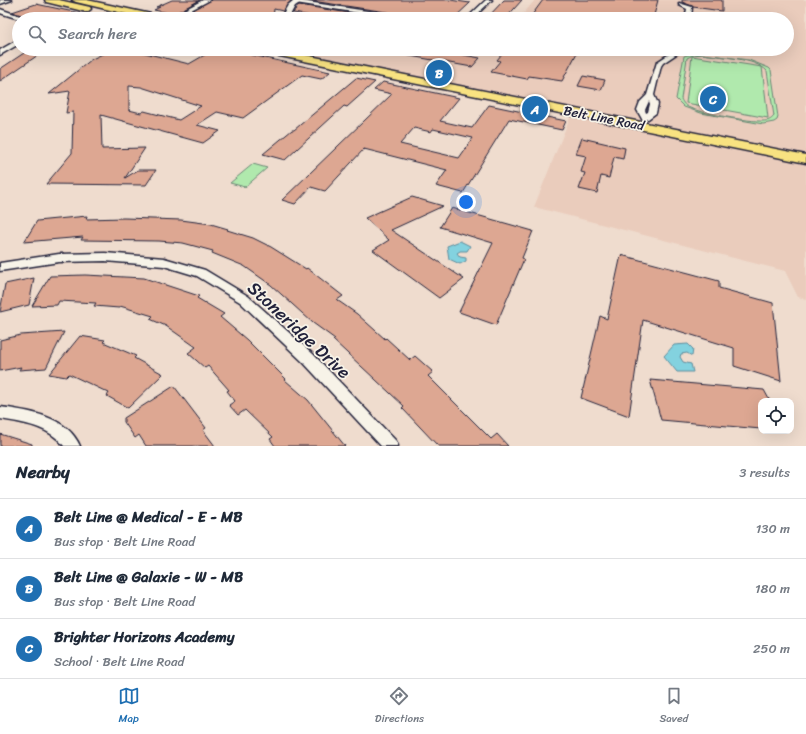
<!DOCTYPE html>
<meta charset="utf-8">
<style>
body{margin:0;font-family:Sriracha,sans-serif;background:#f2f2f3;color:#1f2937}
.controls{position:absolute;right:12px;bottom:12px;display:grid;overflow:hidden;border-radius:8px;box-shadow:0 4px 16px #0002}
.controls button{width:36px;height:36px;display:grid;place-items:center;padding:0;border:0;border-bottom:1px solid #e0e1e3;background:#fff;color:#1f2937;font:20px sans-serif}
.you{position:absolute;left:466px;top:202px;width:14px;height:14px;margin:-10px;border:3px solid #fff;border-radius:50%;background:#1a73e8;box-shadow:0 0 0 6px #1a73e833}
.badge{display:grid;place-items:center;width:26px;height:26px;border-radius:50%;background:#1f6fb2;color:#fff;font-size:13px;font-weight:700}
.pin{position:absolute;translate:-50% -50%;border:2px solid #fff;box-shadow:0 1px 4px #0006}
.list{margin:0;padding:0;list-style:none}
h2{display:flex;justify-content:space-between;align-items:center;height:52px;margin:0;padding:0 16px;font-size:17px}
h2 small{font-size:13px;font-weight:400;color:#747a83}
.list li{display:grid;grid-template-columns:26px 1fr auto;gap:12px;align-items:center;box-sizing:border-box;height:60px;padding:0 16px;border-top:1px solid #e0e1e3}
.list b{display:block;font-size:15px;white-space:nowrap}
.list p{margin:0;font-size:13px;white-space:nowrap;color:#747a83}
.list em{font-size:13px;font-style:normal;color:#747a83}
.icon{flex:none;width:22px;height:22px;fill:none;stroke:currentColor;stroke-width:2;stroke-linecap:round;stroke-linejoin:round}
.map{position:relative;flex:none;width:806px;height:446px;overflow:hidden}
.search{position:absolute;background:#fff;box-shadow:0 4px 16px #0002;left:12px;right:12px;top:12px;height:44px;display:flex;align-items:center;gap:10px;box-sizing:border-box;padding:0 14px;border-radius:22px;color:#747a83;font-size:15px}
.sheet{height:232px;background:#fff}
nav{display:flex;justify-content:space-around;align-items:center;box-sizing:border-box;height:56px;border-top:1px solid #e0e1e3;background:#fff;font-size:11px;color:#747a83}
nav a{display:grid;justify-items:center;gap:2px}
nav .on{color:#1f6fb2}
.map>svg:first-child{display:block}
.built{fill:#eaccbc}
.green{fill:#b0e9ad;stroke:#698674;fill-rule:evenodd}
.water{fill:#83d2df;stroke:#5c8c9d}
.building{fill:#dda792;stroke:#22223b;fill-rule:evenodd}
.lines{fill:none;stroke-linecap:round;stroke-linejoin:round}
.minor-casing{stroke:#22223b;stroke-width:3}
.tertiary-casing{stroke:#22223b;stroke-width:3}
.primary-casing{stroke:#22223b;stroke-width:3}
.minor{fill:#f7f3e8;fill-rule:evenodd}
.tertiary{fill:#f7f3e8;fill-rule:evenodd}
.primary{fill:#f8e281;fill-rule:evenodd}
.labels{text-anchor:middle;dominant-baseline:central;stroke-width:3.5;stroke-linejoin:round;paint-order:stroke}
.far-street-label{font-size:13px;fill:#22223b;stroke:#f7f3e8}
.near-street-label{font-size:18px;fill:#22223b;stroke:#f7f3e8}
</style>
<div class="map">
<svg width="806" height="446" viewBox="0 0 806 446">
<rect width="100%" height="100%" fill="#efdcce"/>
<filter id="ink" filterUnits="userSpaceOnUse"><feTurbulence type="fractalNoise" baseFrequency=".025" numOctaves="2"/><feDisplacementMap in="SourceGraphic" scale="8" xChannelSelector="R" yChannelSelector="G"/><feConvolveMatrix kernelMatrix="1 2 1 2 8 2 1 2 1" color-interpolation-filters="sRGB"/></filter>
<g filter="url(#ink)">
<path class="built" d="M535,0h271v299l-8,-2 -13,-26 -251,-64 37,-92 -329,-66h232l18,3 3,-3h292v-30h-268z"/>
<path class="green" d="M695,53l54,7 20,8 2,2 7,47 -1,3 -3,2 -11,2 -62,-11 -17,-6 -8,-8 8,-43zM702,54c18,3 53,4 65,17l7,45c-3,4 -6,5 -11,5 -13,1 -62,-8 -73,-13 -5,-2 -7,-5 -9,-9l6,-41 6,-3z
M692,56l70,11 6,51 -82,-15z
M253,164l14,4 -22,19 -15,-4z"/>
<path class="water" d="M460,241l10,5 -3,5h-7l-3,2 3,4 6,1v3l-6,3 -11,-5 -2,-13z
M688,344l5,5 -1,7 -5,-3 -6,1 -1,3 3,5 8,2 2,8h-16l-13,-16 10,-11z"/>
<path class="building" d="M172,0h28l-26,14 -20,-4 6,-3h-4z
M211,0h81l-9,11 -9,-2 -1,10h-68l-21,-4z
M305,0h145l20,3 -17,16h-11l-35,-5v1z
M504,0h18l-17,19h-19z
M543,0h115l-5,19h-46l-42,-6 -4,6h-32z
M682,0h40v11l-29,-4 -1,-1 -10,-4z
M36,4l52,11v4h-60l-2,-2 -14,-5z
M299,5l88,14h-57l-37,-6z
M30,49h17l-47,32v-12z
M113,49l24,2 52,13 26,-15h9l106,23 -9,7 -19,-4 -59,43 -26,-6 -20,13 23,6 -17,12 -102,-28 1,34 43,-1 -20,30 13,-8h18l-10,15 -100,-1 26,-31 1,-41 -7,1 4,-22 -21,3 43,-35zM129,86l12,1 60,19 -22,14 -35,-9 -3,2 -12,-3z
M399,49h32l49,9 -8,9 -73,-13z
M506,49h73l-17,32 -33,-5 -2,3 -36,-7 9,-11 -3,-1z
M583,76l22,4 -4,10 -23,-4z
M356,78l19,4 -28,25 -3,-1 -59,54 -22,-6 29,-24h2z
M383,82l76,16 -19,23 32,7 17,-23 77,16 -4,9 -53,-11 -46,74 -27,-7 11,-16 -83,-21 -39,42 -14,-4 -16,17 -13,-4 110,-106 -18,-4zM414,128l17,4 2,-3 40,9 -14,20 -59,-14z
M582,138l43,10 -2,11 -9,-2 -5,21 -8,-2 -4,17 -18,-4 6,-16 -4,-1 5,-16 -10,-2z
M412,197l31,9 -52,24 73,49 -25,19 -66,-48 16,-10 -24,-22z
M452,208l81,23 -11,27 2,1 -28,66 -37,-13 34,-69 -53,-16z
M87,216l-1,3 38,-1 57,2 30,4 17,5 -1,1 26,8 18,9 35,22 1,-1 36,28 -6,4 20,14 28,25 1,-1 24,22 5,-4 18,16 -5,4 63,63 6,-5 11,12h-70l-36,-38 2,-2 -71,-66 2,-1 -22,-16 -42,-38 -27,-19 -32,-13 1,-2 -30,-8 -24,-2 -78,-1 2,-3 -59,5 13,-21z
M621,255l98,26v7l54,15 8,78 -47,-15v-18l-91,-28 -14,96 -48,-18 19,-82 7,3z
M85,275l59,3 55,18 -2,2 27,16 -4,3 27,23 39,39 -1,1 23,20 37,46h-70l-5,-7 3,-2 -28,-27 -7,5 -9,-10 6,-4 -8,-10 2,-1 -21,-24 -3,2 -17,-15 8,-6 -30,-21 -16,-7 3,-3 -33,-10 -1,2 -25,-2 2,-3 -37,-2 -2,4 -25,1 18,-30z
M34,278l-5,27 -29,7 5,-28z
M64,332l-18,36 -27,2 2,-3 -21,4v-31l21,-5z
M80,336l25,4 -2,2 33,14 -2,2 29,16 -35,34 -21,-12 2,-3 -40,-19 -3,3 -17,-3z
M650,380l114,10 6,11h-9v28l-100,-9z
M174,386l32,42 -3,2 12,16h-69l-7,-11 -4,3 -11,-16v-4z
M0,434l32,10v2h-32z"/>
<g class="lines">
<defs>
<path id="minor" d="M0,0h12l-12,4z
M203,0h7l-36,19h-7z
M294,0l113,17 3,2h-13l-101,-16z
M486,0h6l-20,19h-6z
M679,3l13,4 -1,12h-6l2,-10 -8,-4z
M0,9l26,9 1,1h-8l-19,-6z
M19,39v5l-19,11v-5z
M677,49h7l-21,14 -2,3 -7,29 4,9 -2,9 -8,6h-6l-5,-9 3,-8 7,-7 10,-33zM649,101l1,3 -2,8 -2,1 -1,-3z
M105,253l59,5 41,12 43,26 65,58 83,87 2,5h-17l-78,-84 -63,-60 -43,-26 -33,-10 -59,-5 -46,1 -59,9v-8l59,-9z
M0,407c29,4 67,9 80,39h-16c-15,-20 -41,-23 -64,-27z"/>
<path id="tertiary" d="M294,0h10l-9,6 -7,13h-8l8,-14z"/>
<path id="primary" d="M45,0h14l31,7 1,2 -4,3 -41,-10z
M72,0h15l73,16 4,3h-16l-72,-17z
M255,49h20l531,106v8l-546,-111z"/>
</defs>
<use href="#minor" class="minor-casing"/>
<use href="#tertiary" class="tertiary-casing"/>
<use href="#primary" class="primary-casing"/>
<use href="#minor" class="minor"/>
<use href="#tertiary" class="tertiary"/>
<use href="#primary" class="primary"/>
</g>
</g>
<g class="labels">
<g class="far-street-label">
<text transform="translate(604 118) rotate(11)">Belt Line Road</text>
</g>
<g class="near-street-label">
<text transform="translate(299 330) rotate(43)">Stoneridge Drive</text>
</g>
</g>
</svg>
<div class="controls">
<button><svg class="icon" aria-label="locate" viewBox="0 0 24 24"><circle cx="12" cy="12" r="6"/><path d="M12 2v4M12 18v4M2 12h4M18 12h4"/></svg></button>
</div>
<div class="you"></div>
<div class="pin badge" style="left:535px;top:109px">A</div>
<div class="pin badge" style="left:439px;top:73px">B</div>
<div class="pin badge" style="left:713px;top:99px">C</div>
<div class="search"><svg class="icon" aria-label="search" viewBox="0 0 24 24"><circle cx="10" cy="10" r="6"/><path d="M15 15l6 6"/></svg>Search here</div>
</div>
<section class="sheet">
<h2>Nearby<small>3 results</small></h2>
<ul class="list">
<li><span class="badge">A</span><div><b>Belt Line @ Medical - E - MB</b><p>Bus stop · Belt Line Road</p></div><em>130 m</em></li>
<li><span class="badge">B</span><div><b>Belt Line @ Galaxie - W - MB</b><p>Bus stop · Belt Line Road</p></div><em>180 m</em></li>
<li><span class="badge">C</span><div><b>Brighter Horizons Academy</b><p>School · Belt Line Road</p></div><em>250 m</em></li>
</ul>
</section>
<nav>
<a class="on"><svg class="icon" aria-label="map" viewBox="0 0 24 24"><path d="M3 6l6-2 6 2 6-2v14l-6 2-6-2-6 2zM9 4v14M15 6v14"/></svg>Map</a>
<a><svg class="icon" aria-label="directions" viewBox="0 0 24 24"><path d="M12 3l9 9-9 9-9-9zM9 14v-3h6M13 9l2 2-2 2"/></svg>Directions</a>
<a><svg class="icon" aria-label="saved" viewBox="0 0 24 24"><path d="M7 4h10v16l-5-4-5 4z"/></svg>Saved</a>
</nav>
